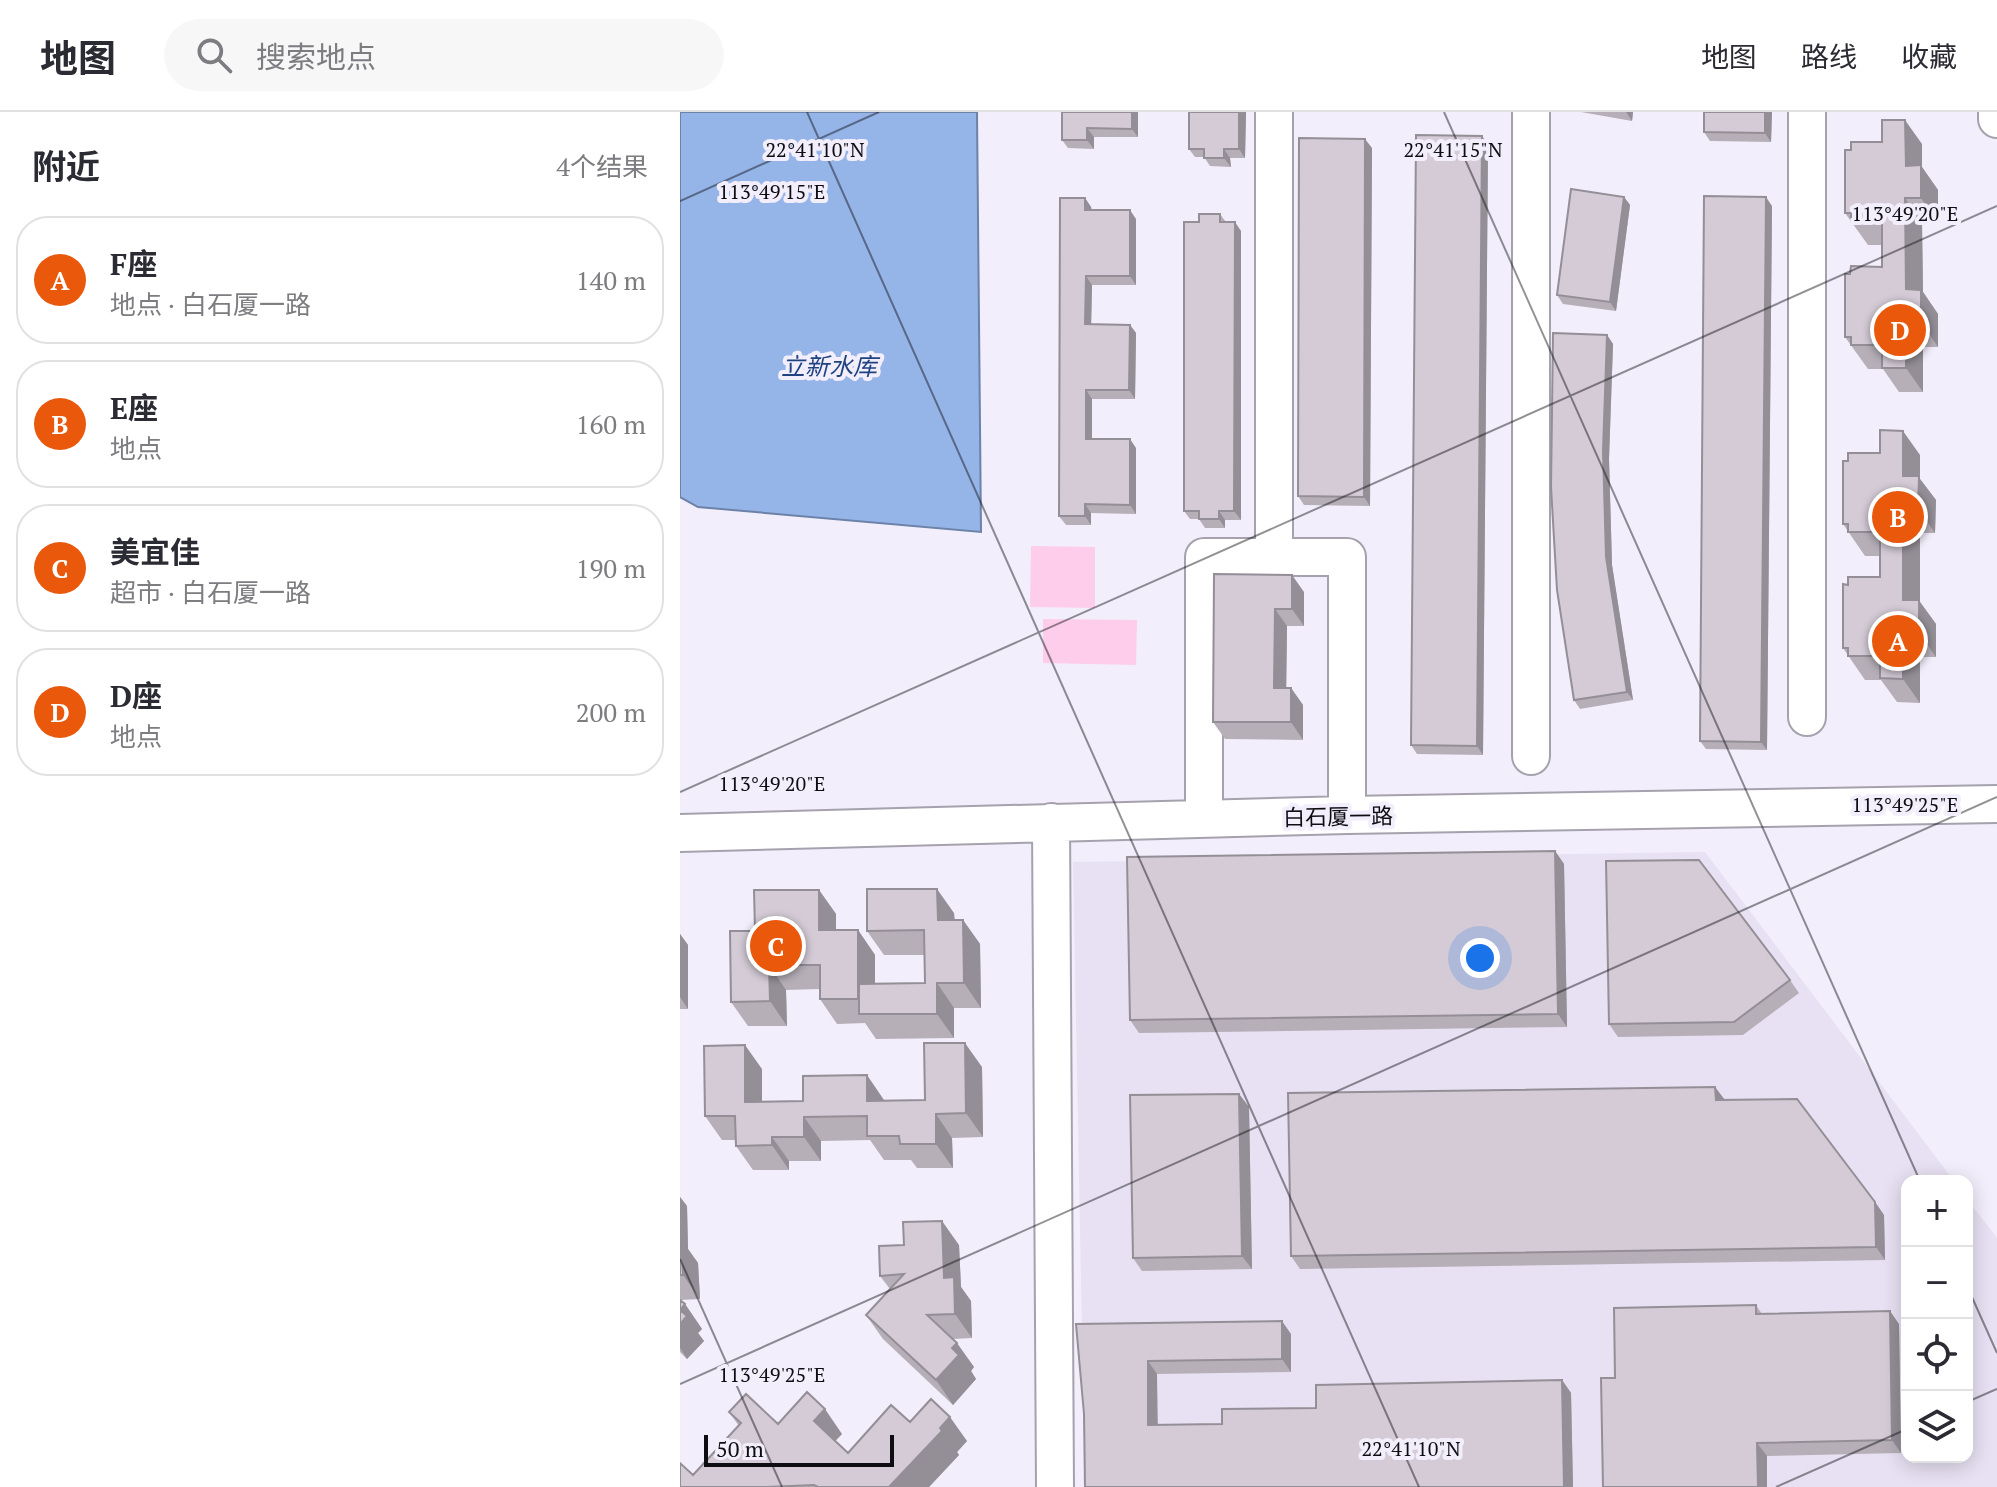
<!DOCTYPE html>
<html lang="zh">
<meta charset="utf-8">
<style>
body{margin:0;font-family:"PT Serif","Noto Sans SC",serif;background:#f7f7f7;color:#2b2b33}
.controls{position:absolute;right:24px;bottom:24px;display:grid;overflow:hidden;border-radius:16px;box-shadow:0 4px 20px #0003}
.controls button{width:72px;height:72px;display:grid;place-items:center;padding:0;border:0;border-bottom:2px solid #e1e1e2;background:#fff;color:#2b2b33;font:40px sans-serif}
.scale{position:absolute;left:24px;bottom:20px;width:190px;box-sizing:border-box;padding-left:8px;border:4px solid #0e0d11;border-top:0;font-size:22px;line-height:28px;white-space:nowrap;color:#0e0d11;-webkit-text-stroke:6px #f2eefb;paint-order:stroke}
.you{position:absolute;left:800px;top:846px;width:28px;height:28px;margin:-20px;border:6px solid #fff;border-radius:50%;background:#1a73e8;box-shadow:0 0 0 12px #1a73e833}
.badge{display:grid;place-items:center;width:52px;height:52px;border-radius:50%;background:#ea580c;color:#fff;font-size:26px;font-weight:700}
.pin{position:absolute;translate:-50% -50%;border:4px solid #fff;box-shadow:0 2px 8px #0006}
.list{margin:0;padding:0;list-style:none}
h2{display:flex;justify-content:space-between;align-items:center;height:104px;margin:0;padding:0 32px;font-size:34px}
h2 small{font-size:26px;font-weight:400;color:#7c7c81}
.list li{display:grid;grid-template-columns:52px 1fr auto;gap:24px;align-items:center;box-sizing:border-box;height:128px;margin:0 16px 16px;padding:0 16px;border:2px solid #e1e1e2;border-radius:32px}
.list b{display:block;font-size:30px;white-space:nowrap}
.list p{margin:0;font-size:26px;white-space:nowrap;color:#7c7c81}
.list em{font-size:26px;font-style:normal;color:#7c7c81}
.icon{flex:none;width:44px;height:44px;fill:none;stroke:currentColor;stroke-width:2;stroke-linecap:round;stroke-linejoin:round}
.map{position:relative;flex:none;width:1317px;height:1375px;overflow:hidden}
header{display:flex;align-items:center;gap:48px;box-sizing:border-box;height:112px;padding:0 40px;background:#fff;border-bottom:2px solid #e1e1e2}
header strong{font-size:38px}
nav{display:flex;gap:44px;margin-inline-start:auto;font-size:28px}
.search{width:560px;height:72px;background:#f7f7f7;display:flex;align-items:center;gap:20px;box-sizing:border-box;padding:0 28px;border-radius:44px;color:#7c7c81;font-size:30px}
main{display:flex}
aside{flex:1;background:#fff}
.map>svg:first-child{display:block}
.built{fill:#e7e1f3}
.green{fill:#fdcdeb}
.water{fill:#95b4e8;stroke:#6c82a8;stroke-width:2}
.lines{fill:none;stroke-linecap:round;stroke-linejoin:round}
.minor-casing{stroke:#a5a1ad;stroke-width:40}
.minor{stroke:#fff;stroke-width:36}
.wall{fill:#b6afb8}
.shaded-wall{fill:#948e96}
.building{fill:#d4cbd6;stroke:#948e96;stroke-width:2}
.ticks{fill:none;stroke:#0e0d11;stroke-width:2;stroke-opacity:0.45}
.labels{text-anchor:middle;dominant-baseline:central;stroke-width:8;stroke-linejoin:round;paint-order:stroke}
.street-label{font-size:22px;fill:#0e0d11;stroke:#f2eefb}
.water-label{font-size:24px;font-style:italic;fill:#1f4281;stroke:#f2eefb}
.ticks-label{font-size:20px;text-anchor:middle;fill:#0e0d11;stroke:#f2eefb;stroke-width:8;stroke-linejoin:round;paint-order:stroke}
</style>
<header>
<strong>地图</strong>
<div class="search"><svg class="icon" aria-label="search" viewBox="0 0 24 24"><circle cx="10" cy="10" r="6"/><path d="M15 15l6 6"/></svg>搜索地点</div>
<nav><a>地图</a><a>路线</a><a>收藏</a></nav>
</header>
<main>
<aside>
<h2>附近<small>4个结果</small></h2>
<ul class="list">
<li><span class="badge">A</span><div><b>F座</b><p>地点 · 白石厦一路</p></div><em>140 m</em></li>
<li><span class="badge">B</span><div><b>E座</b><p>地点</p></div><em>160 m</em></li>
<li><span class="badge">C</span><div><b>美宜佳</b><p>超市 · 白石厦一路</p></div><em>190 m</em></li>
<li><span class="badge">D</span><div><b>D座</b><p>地点</p></div><em>200 m</em></li>
</ul>
</aside>
<div class="map">
<svg width="1317" height="1375" viewBox="0 0 1317 1375">
<rect width="100%" height="100%" fill="#f2eefb"/>
<path class="built" d="M1025,740l249,329h-47v276h60v-258l30,39v249h-912l-12,-625z"/>
<path class="green" d="M351,434l64,1v61l-65,-1z
M363,507l94,1 -1,45 -93,-2z"/>
<path class="water" d="M0,0h297l4,420 -283,-25 -18,-10z"/>
<g class="lines">
<defs>
<path id="minor" d="M594,0v445
M1127,0v605
M1317,0v7
M851,644v-644
M524,707v-262h143v258
M371,710l4,665
M0,721l667,-18 650,-11"/>
</defs>
<use href="#minor" class="minor-casing"/>
<use href="#minor" class="minor"/>
</g>
<path class="wall" d="M382,0h76v25h-44v12l-26,-1 -6,-8z
M566,0l-1,46h-15l1,9 -21,-1 -6,-9h-9l-6,-8z
M901,0h52l-1,9z
M1092,0l-1,30 -61,-1 -6,-9z
M802,24l6,9 -5,610 -66,-1 -6,-9z
M1202,30l40,2v23l16,23v33h-16l1,69 15,22v33h-15v45h-24l-16,-23h-15l-23,-32 5,-63 32,-7v-22h-14l-23,-32 6,-63z
M692,36l-2,358 -66,-1 -6,-9z
M944,85l6,8 -14,106 -53,-7 -6,-9z
M405,86l6,9 1,3 44,9v66h-44l-1,39 39,1 6,8 -1,66h-43v40l44,9v66l-45,-1v12h-25l-7,-9z
M1092,94l-5,544 -61,-1 -6,-8z
M540,102l6,8 15,9v289h-16v8h-20l-6,-9h-9l-6,-8 15,-289z
M927,223l6,9 -4,115 3,106 21,135 -53,9 -6,-9z
M1240,343v24l16,21 -1,33h-15v69l16,22v33h-16v46l-23,-1 -16,-22h-16l-22,-32 5,-63 32,-8v-21h-15l-22,-32 5,-63z
M534,462l90,18v34h-17l-1,62h5l12,17v35l-78,-1 -12,-17z
M875,739l9,13 3,163 -428,6 -9,-13z
M139,778l17,24v16h22l17,25v29l50,-1 -1,-28h-40l-17,-24 87,-18 1,7h8l17,24 1,64h-27v30l-78,1 -11,-16 -28,1 -17,-25v-10l-34,1 1,36h-39l-17,-24 24,-71z
M0,822l8,11v64h-8z
M1110,868l9,13 -56,42 -125,2 -9,-13z
M302,955l1,70 -31,1 1,30h-36l-6,-8h-27l-14,-20 -49,1v20h-32v9h-36l-17,-24v-6h-14l-17,-24 57,-47v33l122,-1 41,-1z
M1035,975l9,13 151,102 9,13 1,45 -585,9 -9,-13z
M559,982l10,13 3,162 -110,2 -9,-13z
M0,1085l7,9 1,43 10,14 2,36 -20,1 5,4 17,25 -4,4 6,8 -17,18 -7,-7z
M279,1133l2,42 10,14 1,37 -19,1 21,28 -3,4 5,8 -23,26 -70,-66 -17,-24 24,-26 -10,-13z
M1076,1193l6,9 137,10 2,129 -134,3v31h-164l12,-109z
M396,1212l215,10v38l-134,2v51l65,-1 94,-16 246,-28 9,13 2,94h-488l-1,-73z
M49,1300l49,12 64,10 -7,7 13,12 62,-31 57,19 -10,11 2,3 -30,32h-249l13,-12 46,-49z"/>
<path class="shaded-wall" d="M452,0h6v25l-6,-8z
M559,0h7l-1,46 -6,-9z
M946,0h7l-1,9z
M1085,0h7l-1,30 -6,-9z
M1225,8l17,24v23l16,23v33l-17,-25 -15,-32z
M407,16l7,9v12l-7,-9z
M802,24l6,9 -5,610 -6,-9z
M685,27l7,9 -2,358 -6,-9z
M544,37l6,9 1,9 -7,-9z
M944,85l6,8 -14,106 -6,-9z
M1086,85l6,9 -5,544 -6,-8z
M405,86l6,9 1,12 -7,-9z
M1225,86l17,25 1,69 15,22v33l-17,-25 -15,-33z
M450,98l6,9v66l-6,-9z
M555,110l6,9v289l-7,-9z
M406,164l6,9 -1,48 -6,-9z
M1226,210l17,25v45l-17,-24z
M450,213l6,8 -1,66 -6,-9z
M927,223l6,9 -4,115 3,106 21,135 -6,-8 -21,-135 -3,-106z
M406,278l6,9v49l-6,-9z
M1223,319l17,24v24l16,21 -1,33 -17,-24 -15,-33z
M450,327l6,9v66l-6,-9z
M405,392l6,9v12l-6,-9z
M1223,397l17,24v69l16,22v33l-17,-24 -16,-33z
M539,399l6,9v8l-6,-9z
M612,463l12,17v34l-12,-17z
M595,497l12,17 -1,79 -12,-17z
M1223,521l17,24v46l-17,-24z
M611,576l12,17v35l-12,-18z
M875,739l9,13 3,163 -9,-13z
M257,777l17,24 1,31 -17,-24z
M139,778l17,24v40l-17,-24z
M283,808l17,24 1,64 -17,-25z
M178,818l17,25v59l-17,-15z
M0,822l8,11v64l-8,-12z
M89,853l17,25 1,36 -17,-25z
M257,871l17,25v30l-17,-24z
M285,931l17,24 1,70 -17,-24z
M65,933l17,24v57l-17,-24z
M187,963l17,25v25l-17,-24z
M1035,975l10,13h-9z
M559,982l10,13 3,162 -10,-13z
M256,1002l16,24 1,30 -17,-24z
M124,1005l17,24v20l-17,-24z
M92,1025l17,24v9l-17,-25z
M0,1085l7,9 1,43 10,14 2,36 -17,-24 -3,-24z
M1195,1090l9,13 1,45 -9,-13z
M262,1109l17,24 2,42 10,14 1,37 -17,-24 -11,-36z
M5,1192l17,25 -4,4 6,8 -17,18 -7,-11v-38z
M1210,1199l9,13 2,129 -9,-13z
M602,1209l9,13v38l-9,-13z
M277,1231l17,24 -3,4 5,8 -23,26 -17,-25 16,-32z
M468,1249l9,13 1,64 -10,-13z
M882,1268l9,13 2,94h-9z
M145,1297l17,25 -11,11 -17,-24z
M270,1305l17,24 -10,11 2,3 -30,32h-40z
M1077,1331l10,13v31h-9z"/>
<path class="building" d="M382,0h70v17l-45,-1v12h-25z
M509,0h50v37h-15v9h-20v-9h-15z
M1024,0h61v21l-61,-1z
M1202,8h23l1,46 15,-1v33h-16l1,91 15,1v32h-15v46h-24v-23h-31v-8h-6v-63h5l1,-8 31,1v-46h-31v-8h-6v-63h6v-8h31z
M736,23l66,1 -5,610 -66,-1z
M619,26l66,1 -1,358 -66,-1z
M891,77l53,8 -14,105 -53,-7z
M1024,84l62,1 -5,545 -61,-1z
M380,86h25v12h45v66h-44l-1,48 45,1 -1,65h-43v49h44v66l-45,-1v12h-26z
M519,102h21v8h15l-1,289h-15v8h-20v-8h-15v-289h15z
M873,221l54,2 -4,116 3,106 21,135 -53,8 -17,-110 -6,-103z
M1200,318l23,1v45h16l-1,33h-15v91h16v33h-16v46l-23,-1v-22h-32v-8h-5v-64l5,1v-8h32v-45h-32v-8h-5v-63h5v-8h32z
M534,462l78,1v34h-17l-1,79h17v34h-78z
M875,739l3,163 -428,6 -3,-163z
M1019,748l91,120 -56,42 -125,2 -3,-163z
M187,777h70l1,31h25l1,63h-27v31h-78v-30l66,-1 -1,-53 -57,1z
M74,778h65v40h39v69h-38v-34h-51l1,36 -39,1 -1,-71h25z
M244,931h41l1,70 -30,1v30h-36l-1,-8h-32v-20l-63,1v20h-32v8l-36,1 -1,-30h-30l-1,-70 41,-1v57l58,-1v-25l64,-1v26l58,-1z
M1035,975l1,13 81,-1 78,103 1,45 -585,9 -3,-163z
M559,982l3,162 -109,2 -3,-163z
M262,1109l2,57 10,-1 1,37 -28,1 30,28 -5,5 7,7 -23,25 -70,-65 38,-41 -24,2 -1,-30 25,-1 -1,-23z
M0,1127h1l2,36h-3z
M0,1188l5,4 -5,6 7,6 -7,8z
M1076,1193v9l134,-3 2,129 -135,3 1,44h-155l-2,-109h14l-1,-70z
M602,1209v38l-134,2v64l74,-1v-15l94,-1v-23l246,-5 2,107h-479l-1,-73 -8,-90z
M127,1280l18,17 -11,12 34,32 43,-48 19,17 21,-23 19,18 -10,11 2,3 -53,56h-71l-4,-2 -47,2h-87v-24l13,12 48,-52 -12,-11 17,-18 32,30z"/>
<path class="ticks" d="M127,0l612,1375M764,0l476,1069M0,89l199,-89M0,680l1317,-586M0,1147l102,228M1287,1174l30,67M0,1272l1317,-587M1287,1290l30,-13M1096,1375l131,-58"/>
<g class="labels">
<g class="street-label">
<text transform="translate(658 704) rotate(-1)">白石厦一路</text>
</g>
<g class="water-label">
<text x="149" y="254">立新水库</text>
</g>
</g>
<g class="ticks-label">
<text x="135" y="45">22°41'10"N</text>
<text x="773" y="45">22°41'15"N</text>
<text x="92" y="87">113°49'15"E</text>
<text x="1225" y="109">113°49'20"E</text>
<text x="92" y="679">113°49'20"E</text>
<text x="1225" y="700">113°49'25"E</text>
<text x="92" y="1270">113°49'25"E</text>
<text x="731" y="1344">22°41'10"N</text>
</g>
</svg>
<div class="controls">
<button>+</button>
<button>−</button>
<button><svg class="icon" aria-label="locate" viewBox="0 0 24 24"><circle cx="12" cy="12" r="6"/><path d="M12 2v4M12 18v4M2 12h4M18 12h4"/></svg></button>
<button><svg class="icon" aria-label="layers" viewBox="0 0 24 24"><path d="M12 4l9 5-9 5-9-5zM3 14l9 5 9-5"/></svg></button>
</div>
<div class="scale">50 m</div>
<div class="you"></div>
<div class="pin badge" style="left:1218px;top:529px">A</div>
<div class="pin badge" style="left:1218px;top:405px">B</div>
<div class="pin badge" style="left:96px;top:834px">C</div>
<div class="pin badge" style="left:1220px;top:218px">D</div>
</div>
</main>
